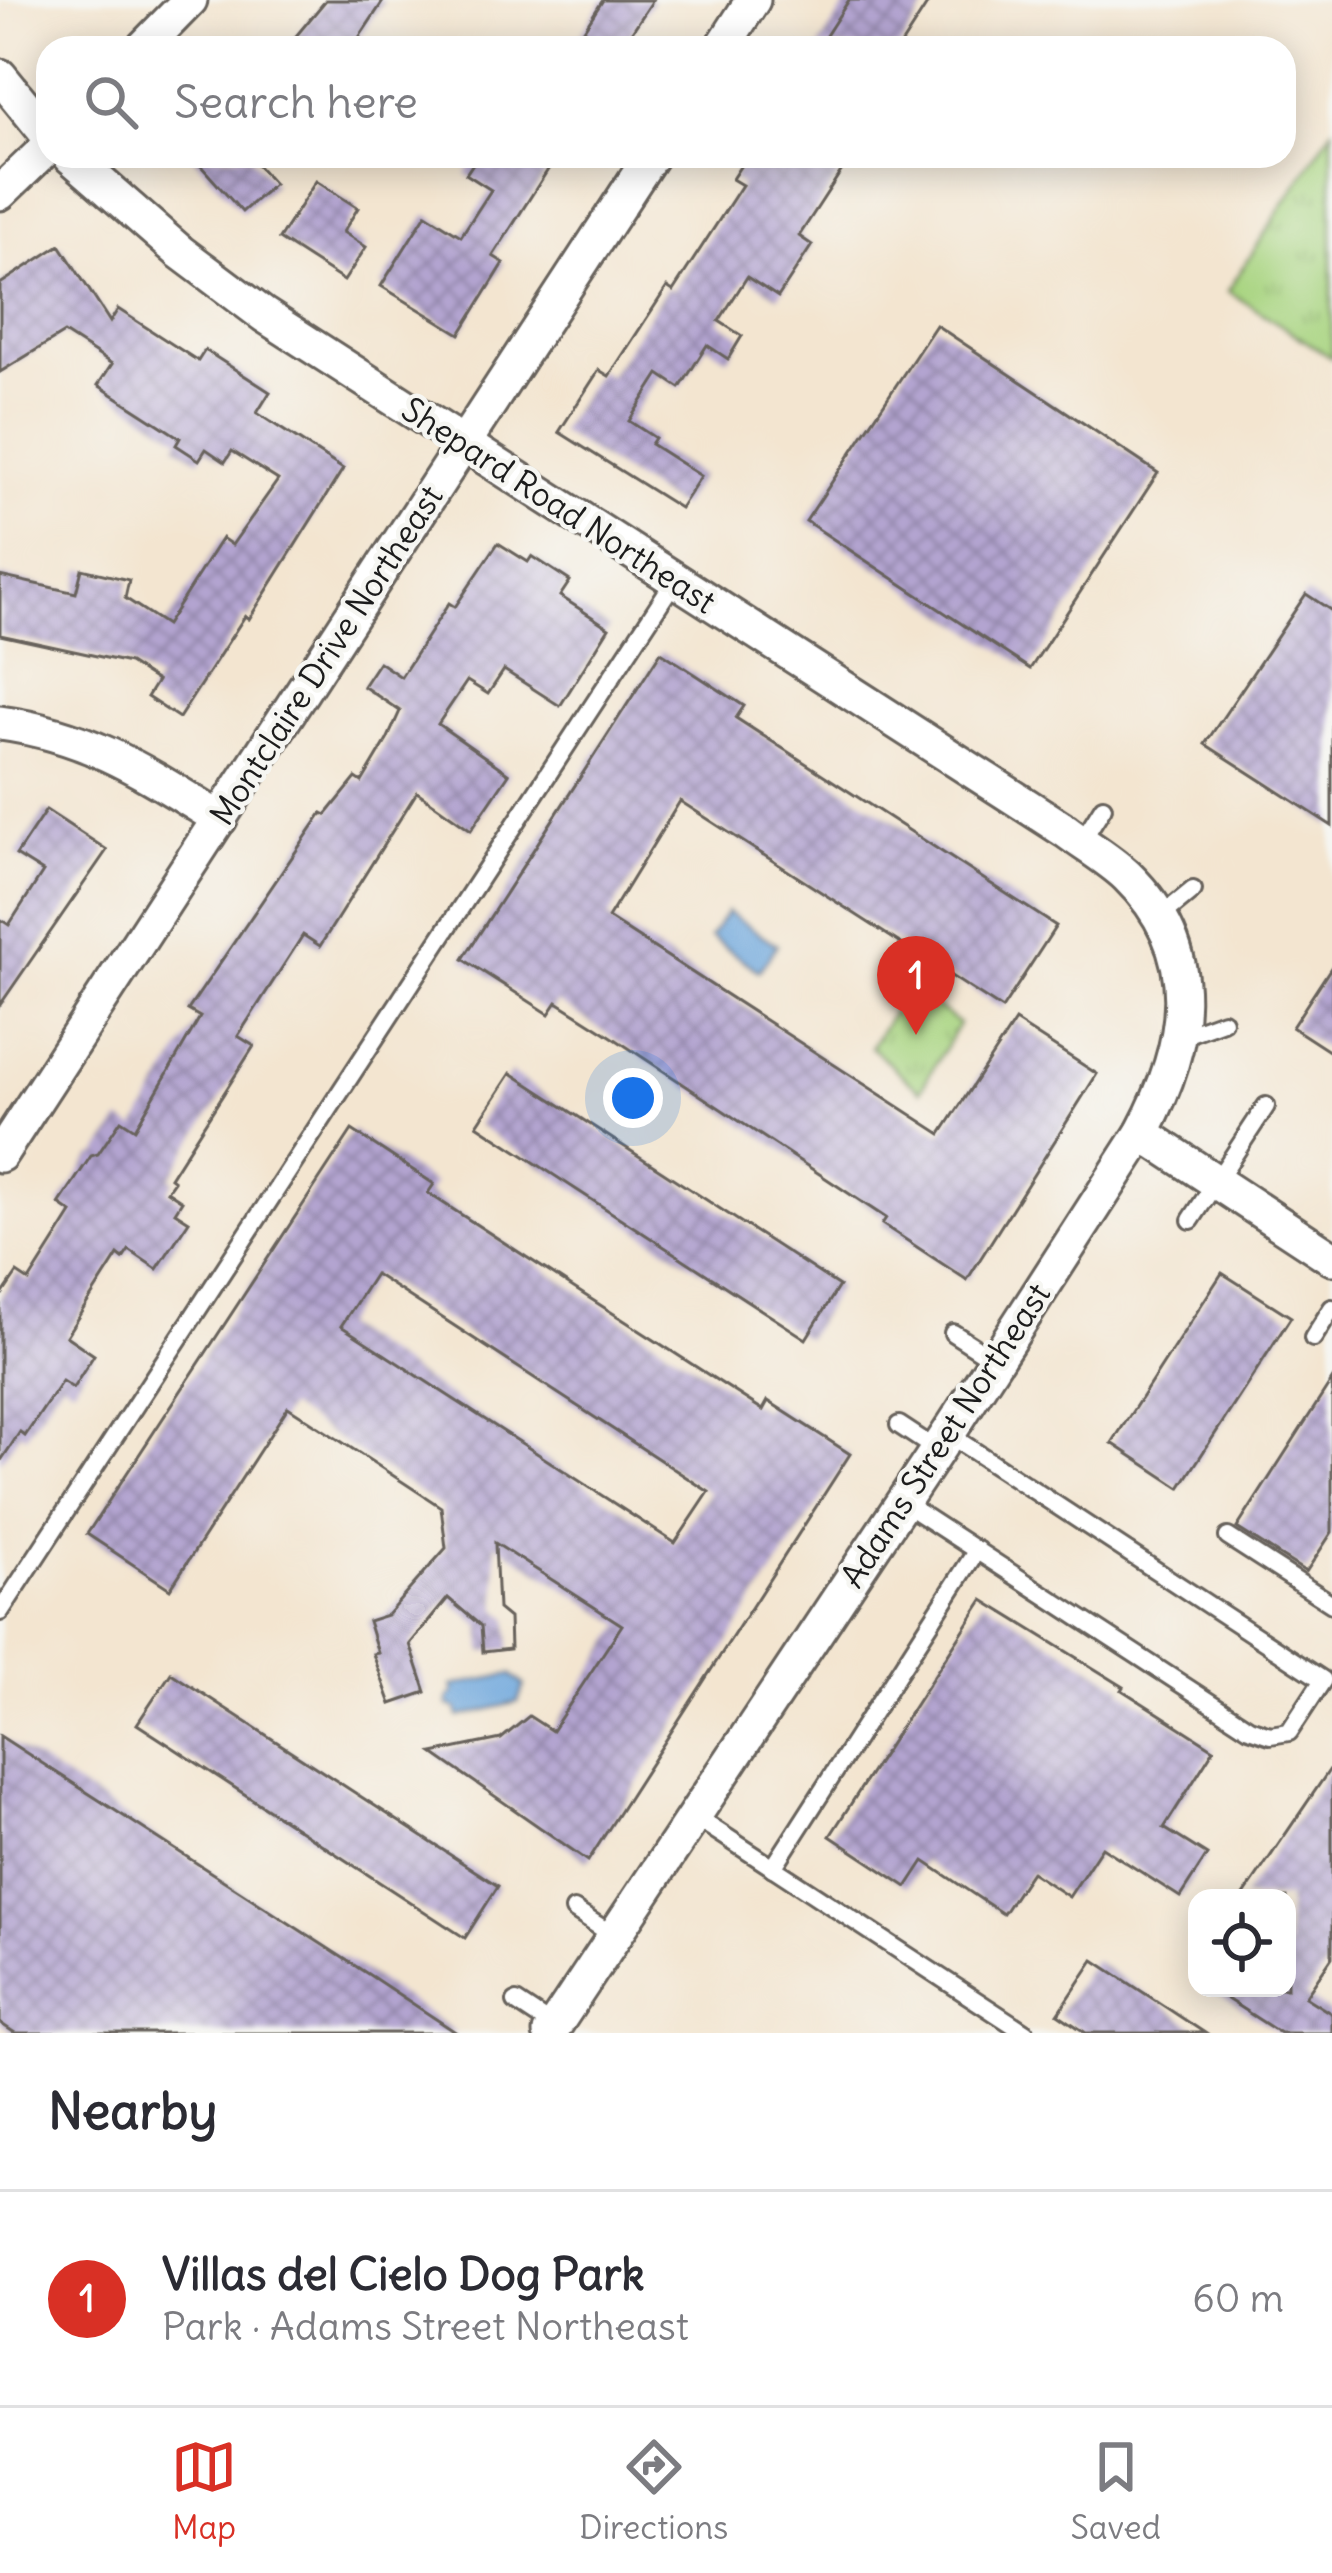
<!DOCTYPE html>
<meta charset="utf-8">
<style>
body{margin:0;font-family:Delius,sans-serif;background:#f7f7f7;color:#2b2b33}
.controls{position:absolute;right:36px;bottom:36px;display:grid;overflow:hidden;border-radius:24px;box-shadow:0 6px 30px #0003}
.controls button{width:108px;height:108px;display:grid;place-items:center;padding:0;border:0;border-bottom:3px solid #e1e1e2;background:#fff;color:#2b2b33;font:60px sans-serif}
.you{position:absolute;left:633px;top:1098px;width:42px;height:42px;margin:-30px;border:9px solid #fff;border-radius:50%;background:#1a73e8;box-shadow:0 0 0 18px #1a73e833}
.badge{display:grid;place-items:center;width:78px;height:78px;border-radius:50%;background:#d93025;color:#fff;font-size:39px;font-weight:700}
.pin{position:absolute;translate:-50% -99px;filter:drop-shadow(0 3px 6px #0008)}
.pin::after{content:'';position:absolute;top:63px;width:42px;height:36px;background:inherit;clip-path:polygon(0 0,100% 0,50% 100%)}
.list{margin:0;padding:0;list-style:none}
h2{display:flex;justify-content:space-between;align-items:center;height:156px;margin:0;padding:0 48px;font-size:51px}
h2 small{font-size:39px;font-weight:400;color:#7c7c81}
.list li{display:grid;grid-template-columns:78px 1fr auto;gap:36px;align-items:center;box-sizing:border-box;height:216px;padding:0 48px;border-top:3px solid #e1e1e2}
.list b{display:block;font-size:45px;white-space:nowrap}
.list p{margin:0;font-size:39px;white-space:nowrap;color:#7c7c81}
.list em{font-size:39px;font-style:normal;color:#7c7c81}
.icon{flex:none;width:66px;height:66px;fill:none;stroke:currentColor;stroke-width:2;stroke-linecap:round;stroke-linejoin:round}
.map{position:relative;flex:none;width:1332px;height:2033px;overflow:hidden}
.search{position:absolute;background:#fff;box-shadow:0 6px 30px #0003;left:36px;right:36px;top:36px;height:132px;display:flex;align-items:center;gap:30px;box-sizing:border-box;padding:0 42px;border-radius:36px;color:#7c7c81;font-size:45px}
.sheet{height:372px;background:#fff}
nav{display:flex;justify-content:space-around;align-items:center;box-sizing:border-box;height:168px;border-top:3px solid #e1e1e2;background:#fff;font-size:33px;color:#7c7c81}
nav a{display:grid;justify-items:center;gap:6px}
nav .on{color:#d93025}
.map>svg:first-child{display:block}
</style>
<div class="map">
<svg width="1332" height="2033" viewBox="0 0 1332 2033">
<defs>
<pattern id="grass-tufts" width="24" height="20" patternUnits="userSpaceOnUse" patternTransform="scale(3)"><rect width="24" height="20" fill="#a8d480"/><path d="M3 7l-1-3M5 7V3M7 7l1-3M15 17l-1-3M17 17v-4M19 17l1-3" fill="none" stroke="#90b56e"/></pattern>
<pattern id="building-cross-hatch" width="8" height="8" patternUnits="userSpaceOnUse" patternTransform="scale(3)"><rect width="8" height="8" fill="#b3a4d0"/><path d="M0 0l8 8M0 8l8-8" fill="none" stroke="#9185a8"/></pattern>
</defs>
<rect width="100%" height="100%" fill="#f6f6f2"/>
<filter id="ink" filterUnits="userSpaceOnUse"><feTurbulence type="fractalNoise" baseFrequency=".00833" numOctaves="2"/><feDisplacementMap in="SourceGraphic" scale="24" xChannelSelector="R" yChannelSelector="G"/><feConvolveMatrix kernelMatrix="1 2 1 2 8 2 1 2 1" color-interpolation-filters="sRGB"/></filter>
<filter id="wash" filterUnits="userSpaceOnUse"><feTurbulence type="fractalNoise" baseFrequency=".004" numOctaves="4" result="noise"/><feDisplacementMap in="SourceGraphic" scale="48" xChannelSelector="R" yChannelSelector="G"/><feGaussianBlur stdDeviation="2.7" result="paint"/><feColorMatrix in="noise" values="0 0 0 0 0 0 0 0 0 0 0 0 0 0 0 0 0 1.4 0 .05"/><feComposite in="paint" operator="in"/></filter>
<g filter="url(#wash)">
<rect width="100%" height="100%" fill="#f3e5d0"/>
<!-- grass -->
<g fill="url(#grass-tufts)" stroke="#62784e" stroke-width="3">
<path d="M 1332,129 L 1332,358 L 1228,291 Z"/>
<path d="M 909,986 L 959,1024 L 920,1091 L 871,1047 Z"/>
</g>
<!-- water -->
<g fill="#6ca5db" stroke="#44607c" stroke-width="3">
<path d="M 727,912 L 777,945 L 759,971 L 710,937 Z"/>
<path d="M 511,1674 L 524,1685 L 518,1702 L 459,1717 L 457,1709 L 448,1705 L 449,1698 L 454,1693 L 452,1686 Z"/>
</g>
<g id="blocks">
<!-- building -->
<g fill="url(#building-cross-hatch)" fill-rule="evenodd">
<path d="M 326,0 L 384,0 L 352,48 L 286,48 Z"/>
<path d="M 603,0 L 653,0 L 621,48 L 572,48 Z"/>
<path d="M 849,0 L 930,0 L 899,48 L 818,48 Z"/>
<path d="M 192,156 L 249,156 L 274,184 L 242,212 Z"/>
<path d="M 478,156 L 530,156 L 549,168 L 493,256 L 504,263 L 460,334 L 381,286 L 426,214 L 461,236 L 491,190 L 466,174 Z"/>
<path d="M 747,156 L 851,156 L 799,236 L 812,245 L 778,297 L 747,277 L 719,321 L 742,336 L 728,359 L 707,345 L 680,388 L 659,374 L 629,421 L 655,438 L 651,444 L 701,476 L 680,508 L 559,432 L 599,370 L 609,376 L 667,287 L 673,291 L 742,185 L 732,179 Z"/>
<path d="M 316,181 L 358,208 L 343,232 L 366,247 L 344,281 L 279,239 Z"/>
<path d="M 60,245 L 110,322 L 118,309 L 198,361 L 205,350 L 270,392 L 257,413 L 343,469 L 249,619 L 245,616 L 179,718 L 147,697 L 157,681 L 129,663 L 0,635 L 0,576 L 76,593 L 82,569 L 129,580 L 125,598 L 166,625 L 222,538 L 232,545 L 278,480 L 232,451 L 225,462 L 206,449 L 199,460 L 176,445 L 180,438 L 98,385 L 112,364 L 64,333 L 0,372 L 0,284 Z"/>
<path d="M 936,325 L 1158,473 L 1030,669 L 806,521 Z"/>
<path d="M 498,543 L 528,562 L 532,556 L 570,581 L 560,596 L 609,628 L 560,706 L 504,670 L 488,694 L 467,681 L 438,724 L 509,774 L 471,830 L 417,792 L 320,946 L 303,935 L 238,1036 L 254,1046 L 170,1178 L 174,1181 L 167,1191 L 182,1201 L 175,1212 L 189,1221 L 157,1269 L 129,1250 L 123,1259 L 118,1255 L 66,1336 L 94,1355 L 73,1388 L 62,1381 L 25,1436 L 20,1432 L 0,1462 L 0,1298 L 17,1273 L 29,1281 L 72,1213 L 59,1204 L 91,1156 L 98,1154 L 121,1120 L 135,1129 L 200,1017 L 188,1010 L 322,813 L 326,815 L 356,778 L 362,782 L 387,740 L 400,711 L 363,686 L 379,662 L 401,677 L 449,603 L 455,607 Z"/>
<path d="M 1306,594 L 1332,611 L 1332,826 L 1205,744 Z"/>
<path d="M 661,652 L 744,706 L 736,718 L 1056,926 L 1002,1009 L 680,801 L 608,918 L 941,1134 L 1015,1021 L 1097,1074 L 967,1280 L 882,1224 L 886,1218 L 606,1033 L 557,1002 L 549,1014 L 463,959 Z"/>
<path d="M 46,810 L 107,850 L 0,1005 L 0,919 L 9,925 L 43,872 L 16,855 Z"/>
<path d="M 1332,966 L 1332,1053 L 1292,1027 Z"/>
<path d="M 511,1073 L 839,1286 L 806,1339 L 477,1125 Z"/>
<path d="M 352,1130 L 434,1184 L 428,1193 L 580,1292 L 763,1410 L 768,1401 L 850,1454 L 588,1861 L 433,1753 L 501,1739 L 529,1716 L 552,1731 L 622,1625 L 495,1543 L 498,1609 L 509,1618 L 510,1649 L 483,1652 L 481,1626 L 448,1598 L 410,1644 L 426,1692 L 391,1704 L 373,1654 L 378,1653 L 368,1621 L 387,1615 L 446,1548 L 441,1507 L 339,1440 L 288,1407 L 170,1589 L 87,1534 ZM 375,1274 L 709,1492 L 675,1543 L 341,1326 Z"/>
<path d="M 1222,1273 L 1291,1317 L 1180,1488 L 1112,1443 Z"/>
<path d="M 1332,1380 L 1332,1532 L 1306,1572 L 1237,1528 Z"/>
<path d="M 983,1600 L 1124,1687 L 1122,1690 L 1214,1749 L 1164,1828 L 1207,1855 L 1180,1897 L 1102,1847 L 1069,1897 L 1031,1872 L 1003,1914 L 924,1861 L 907,1887 L 830,1836 Z"/>
<path d="M 171,1673 L 498,1886 L 465,1938 L 137,1724 Z"/>
<path d="M 0,1736 L 374,1978 L 457,2033 L 15,2033 L 0,2023 Z"/>
<path d="M 1332,1766 L 1332,1957 L 1305,1997 L 1332,2014 L 1332,2033 L 1280,2033 L 1210,1988 L 1287,1988 L 1287,1898 L 1242,1898 Z"/>
<path d="M 1094,1960 L 1205,2033 L 1086,2033 L 1058,2014 Z"/>
</g>
</g>
</g>
<g filter="url(#ink)">
<use href="#blocks" fill-opacity="0" stroke="#67625b" stroke-width="3"/>
<g fill="none" stroke-linecap="round" stroke-linejoin="round">
<defs>
<g id="service">
<path d="M 1081,842 L 1103,807"/>
<path d="M 1160,917 L 1193,890"/>
<path d="M 1179,1037 L 1223,1021"/>
<path d="M 1191,1220 L 1266,1106"/>
<path d="M 953,1333 L 995,1360"/>
<path d="M 1313,1338 L 1332,1308"/>
<path d="M 899,1425 L 937,1450"/>
<path d="M 902,1502 L 1249,1728 L 1270,1735 L 1289,1732 L 1323,1680 L 948,1434"/>
<path d="M 1228,1537 L 1332,1604"/>
<path d="M 0,1612 L 675,580"/>
<path d="M 694,1816 L 1026,2033"/>
<path d="M 773,1868 L 977,1550"/>
<path d="M 574,1910 L 614,1936"/>
<path d="M 516,2002 L 554,2027"/>
</g>
<g id="minor">
<path d="M 143,48 L 190,0"/>
<path d="M 722,48 L 753,0"/>
<path d="M 0,76 L 48,135"/>
<path d="M 70,156 L 180,252 L 264,315 L 1066,831 C 1086,846 1109,859 1127,876 C 1206,953 1189,1045 1142,1133 L 948,1434 L 550,2033"/>
<path d="M 0,193 L 48,147"/>
<path d="M 0,723 C 90,735 144,772 220,819"/>
<path d="M 1142,1133 L 1332,1258"/>
<path d="M 0,1155 L 651,156"/>
</g>
</defs>
<!-- service casing -->
<use href="#service" stroke="#67625b" stroke-width="22"/>
<!-- minor casing -->
<use href="#minor" stroke="#67625b" stroke-width="39"/>
<!-- service -->
<use href="#service" stroke="#fff" stroke-width="16"/>
<!-- minor -->
<use href="#minor" stroke="#fff" stroke-width="33"/>
</g>
</g>
<g text-anchor="middle" dominant-baseline="central" stroke-width="9" stroke-linejoin="round" paint-order="stroke">
<!-- street labels -->
<g font-size="33" fill="#1c1c1c" stroke="#f6f6f2">
<text transform="translate(559 505) rotate(33)">Shepard Road Northeast</text>
<text transform="translate(326 655) rotate(-57)">Montclaire Drive Northeast</text>
<text transform="translate(945 1435) rotate(-57)">Adams Street Northeast</text>
</g>
</g>
</svg>
<div class="controls">
<button><svg class="icon" aria-label="locate" viewBox="0 0 24 24"><circle cx="12" cy="12" r="6"/><path d="M12 2v4M12 18v4M2 12h4M18 12h4"/></svg></button>
</div>
<div class="you"></div>
<div class="pin badge" style="left:916px;top:1035px">1</div>
<div class="search"><svg class="icon" aria-label="search" viewBox="0 0 24 24"><circle cx="10" cy="10" r="6"/><path d="M15 15l6 6"/></svg>Search here</div>
</div>
<section class="sheet">
<h2>Nearby<small></small></h2>
<ul class="list">
<li><span class="badge">1</span><div><b>Villas del Cielo Dog Park</b><p>Park · Adams Street Northeast</p></div><em>60 m</em></li>
</ul>
</section>
<nav>
<a class="on"><svg class="icon" aria-label="map" viewBox="0 0 24 24"><path d="M3 6l6-2 6 2 6-2v14l-6 2-6-2-6 2zM9 4v14M15 6v14"/></svg>Map</a>
<a><svg class="icon" aria-label="directions" viewBox="0 0 24 24"><path d="M12 3l9 9-9 9-9-9zM9 14v-3h6M13 9l2 2-2 2"/></svg>Directions</a>
<a><svg class="icon" aria-label="saved" viewBox="0 0 24 24"><path d="M7 4h10v16l-5-4-5 4z"/></svg>Saved</a>
</nav>
